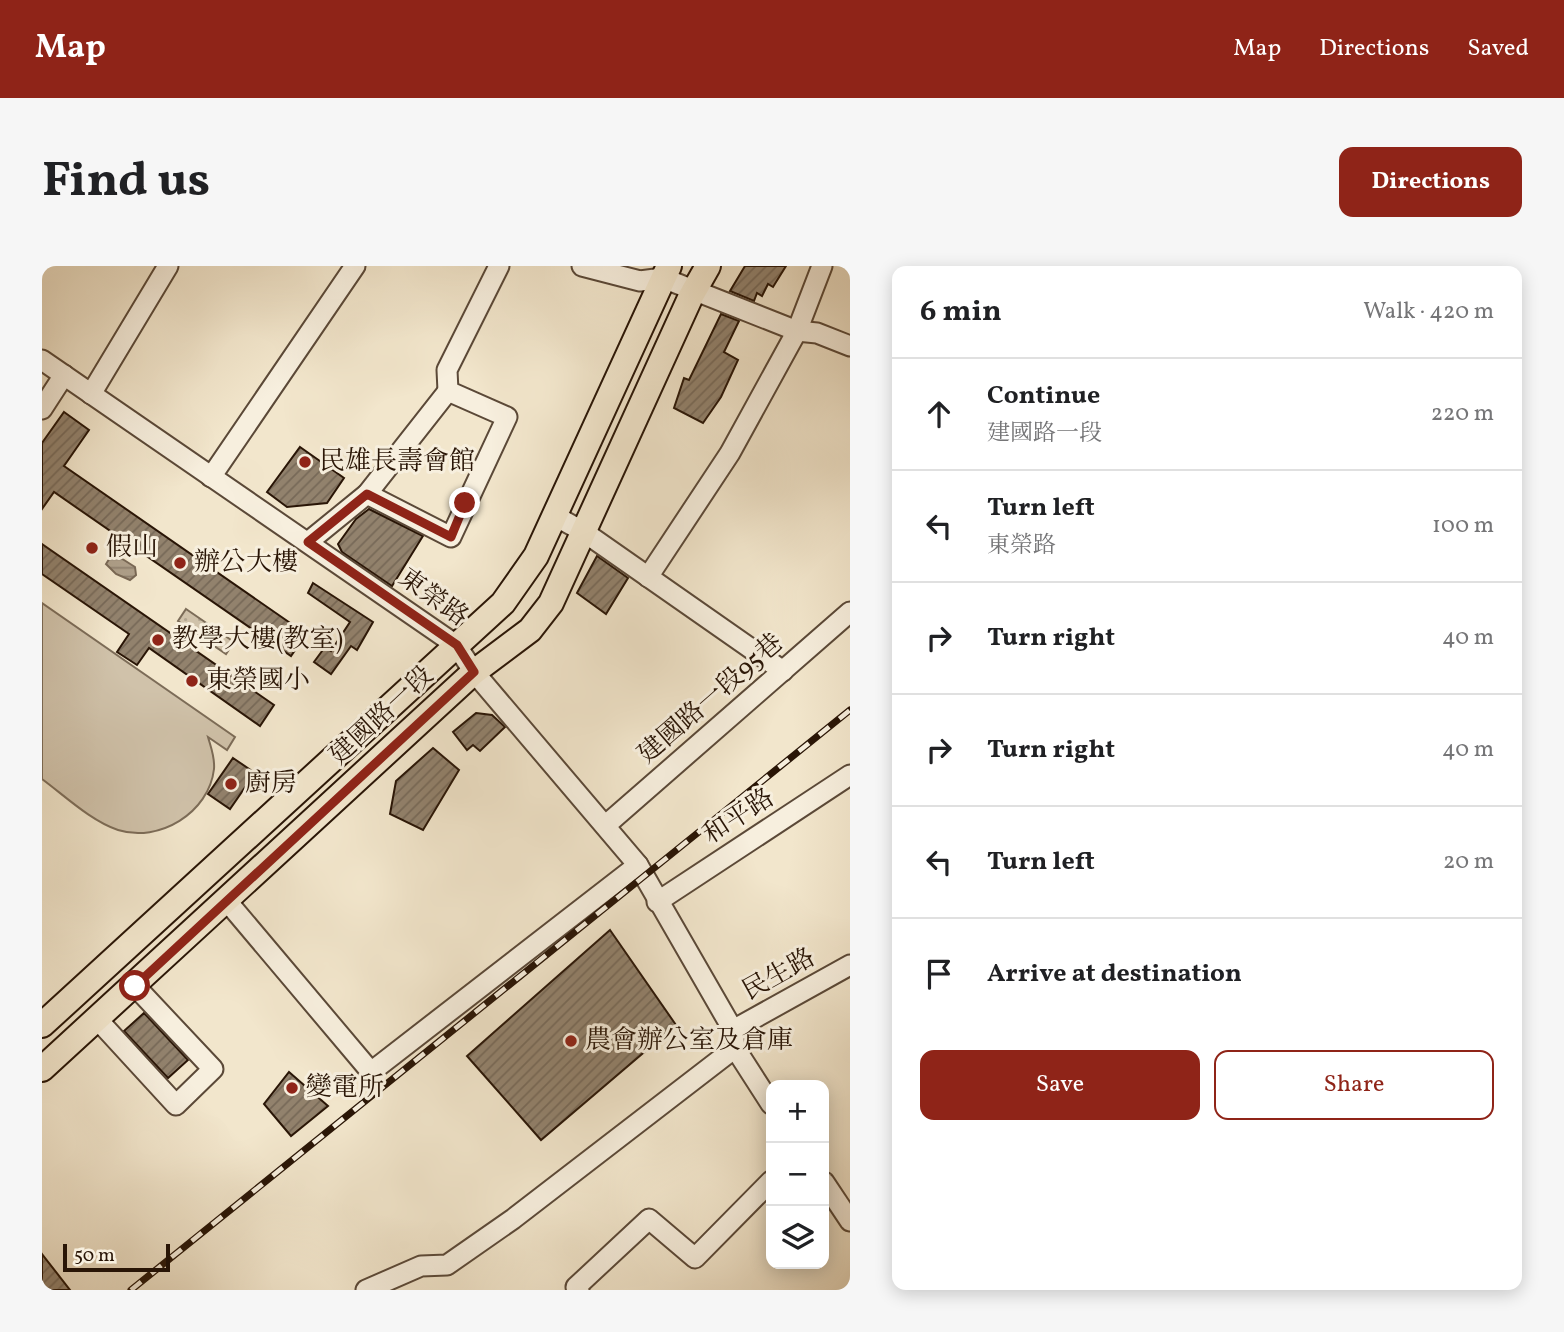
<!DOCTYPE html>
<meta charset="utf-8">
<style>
body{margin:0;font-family:Vollkorn,"Noto Serif TC",serif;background:#f6f6f6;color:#202124}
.controls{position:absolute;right:21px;bottom:21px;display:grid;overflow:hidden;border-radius:14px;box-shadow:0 4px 18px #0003}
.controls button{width:63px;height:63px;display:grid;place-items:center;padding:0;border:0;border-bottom:2px solid #e0e0e0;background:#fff;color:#202124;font:35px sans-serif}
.scale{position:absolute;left:21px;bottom:18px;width:107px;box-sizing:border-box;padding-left:7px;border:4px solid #291506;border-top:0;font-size:19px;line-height:24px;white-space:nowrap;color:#291506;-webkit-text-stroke:5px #f7efde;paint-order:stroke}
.stop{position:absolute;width:21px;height:21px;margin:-16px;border:5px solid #8f2418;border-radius:50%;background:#fff}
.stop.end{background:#8f2418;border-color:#fff;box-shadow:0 2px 7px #0008}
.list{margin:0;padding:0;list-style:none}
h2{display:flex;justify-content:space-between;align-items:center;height:91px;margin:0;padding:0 28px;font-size:30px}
h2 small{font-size:23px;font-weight:400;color:#757577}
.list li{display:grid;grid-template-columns:46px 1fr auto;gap:21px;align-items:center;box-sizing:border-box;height:112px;padding:0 28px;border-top:2px solid #e0e0e0}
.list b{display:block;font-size:26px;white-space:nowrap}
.list p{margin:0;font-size:23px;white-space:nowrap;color:#757577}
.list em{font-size:23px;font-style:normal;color:#757577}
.actions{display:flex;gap:14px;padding:21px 28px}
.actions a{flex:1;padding:16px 0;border:2px solid #8f2418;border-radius:14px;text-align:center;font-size:24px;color:#8f2418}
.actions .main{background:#8f2418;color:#fff}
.icon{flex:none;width:38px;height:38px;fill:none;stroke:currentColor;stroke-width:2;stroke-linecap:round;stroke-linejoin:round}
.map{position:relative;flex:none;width:808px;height:1024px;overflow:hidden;border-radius:14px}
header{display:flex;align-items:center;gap:42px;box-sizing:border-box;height:98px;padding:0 35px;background:#8f2418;color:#fff}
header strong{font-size:33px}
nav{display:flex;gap:38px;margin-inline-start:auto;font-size:24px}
.intro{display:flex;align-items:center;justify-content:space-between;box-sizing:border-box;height:168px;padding:0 42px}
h1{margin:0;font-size:49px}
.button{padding:18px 32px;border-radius:14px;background:#8f2418;color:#fff;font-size:24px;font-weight:700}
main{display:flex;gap:42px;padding:0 42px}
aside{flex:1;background:#fff;border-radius:14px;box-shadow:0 4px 18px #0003}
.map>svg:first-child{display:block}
</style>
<header>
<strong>Map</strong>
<nav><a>Map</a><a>Directions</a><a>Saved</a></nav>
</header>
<div class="intro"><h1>Find us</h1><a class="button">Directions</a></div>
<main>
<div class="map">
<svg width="808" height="1024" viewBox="0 0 808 1024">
<defs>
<pattern id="park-dots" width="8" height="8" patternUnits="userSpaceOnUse" patternTransform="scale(1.75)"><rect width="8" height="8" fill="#d0c2aa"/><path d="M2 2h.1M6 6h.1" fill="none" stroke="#b3a691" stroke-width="1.8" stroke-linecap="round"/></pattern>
<pattern id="water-rules" width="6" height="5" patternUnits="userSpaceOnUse" patternTransform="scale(1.75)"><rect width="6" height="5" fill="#ae9f89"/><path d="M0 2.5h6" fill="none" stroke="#8e806e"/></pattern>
<pattern id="building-hatch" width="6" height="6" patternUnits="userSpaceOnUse" patternTransform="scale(1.75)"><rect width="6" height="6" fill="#92826d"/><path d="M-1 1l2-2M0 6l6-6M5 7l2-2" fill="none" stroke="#776958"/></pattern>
</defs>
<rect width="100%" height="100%" fill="#f2e6cc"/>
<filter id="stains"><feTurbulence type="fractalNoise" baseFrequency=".00286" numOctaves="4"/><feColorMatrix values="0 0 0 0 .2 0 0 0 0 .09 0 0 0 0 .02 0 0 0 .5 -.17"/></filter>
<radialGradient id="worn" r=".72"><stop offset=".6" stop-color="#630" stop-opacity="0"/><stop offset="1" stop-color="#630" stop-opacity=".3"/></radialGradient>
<!-- green -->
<path fill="#d0c2aa" stroke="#7c6c58" stroke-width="2" d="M 0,337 L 193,471 L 185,484 L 166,471 C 169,482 173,491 172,503 C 167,547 117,577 76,564 C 49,555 23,530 0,513 Z"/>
<!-- park -->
<path fill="url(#park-dots)" stroke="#7c6c58" stroke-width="2" d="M 144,343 L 192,376 L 184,388 L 136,355 Z"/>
<!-- water -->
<path fill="url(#water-rules)" stroke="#796855" stroke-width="2" d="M 71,287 L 93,301 L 94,309 L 88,314 L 74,308 L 64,298 Z"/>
<!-- building -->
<g fill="url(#building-hatch)" stroke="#291506" stroke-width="2">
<path d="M 703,0 L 744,0 L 731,21 L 726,18 L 720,30 L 715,27 L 712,35 L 688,25 Z"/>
<path d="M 679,48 L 697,55 L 682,86 L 696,94 L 679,131 L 661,157 L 632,142 L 642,112 L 647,114 Z"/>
<path d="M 22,146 L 47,164 L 22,200 L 264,368 L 249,390 L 12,226 L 0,243 L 0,177 Z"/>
<path d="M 258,181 L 302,212 L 285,237 L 245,241 L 225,226 Z"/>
<path d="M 327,243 L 381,270 L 350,320 L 300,286 L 296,278 L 314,253 Z"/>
<path d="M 0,278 L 232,439 L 218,460 L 107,382 L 95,399 L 75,386 L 87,368 L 0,308 Z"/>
<path d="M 555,290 L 586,312 L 564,348 L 535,327 Z"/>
<path d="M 271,317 L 331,356 L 315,384 L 309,380 L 289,408 L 272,396 L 283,381 L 289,385 L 308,356 L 266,327 Z"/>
<path d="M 434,447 L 450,449 L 463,461 L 438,485 L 431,479 L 425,484 L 411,466 Z"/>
<path d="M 391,482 L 417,504 L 381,564 L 348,548 L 354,515 Z"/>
<path d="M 191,492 L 213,507 L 188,543 L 166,528 Z"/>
<path d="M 568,664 L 634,759 L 499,874 L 425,790 Z"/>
<path d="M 102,747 L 146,794 L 126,812 L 82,765 Z"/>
<path d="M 247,806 L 286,840 L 249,870 L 222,838 Z"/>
<path d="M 0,988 L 28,1024 L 0,1024 Z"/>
</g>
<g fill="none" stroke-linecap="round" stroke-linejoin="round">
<defs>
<g id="minor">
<path d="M 540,0 L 598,15 L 621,12 L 755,65 L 775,67 L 808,80"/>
<path d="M 0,94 L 414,379 L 432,406 L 596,599 L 691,764 L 693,782 L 729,838"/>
<path d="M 49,128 L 126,0"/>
<path d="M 0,143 L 22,109"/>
<path d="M 169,211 L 313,0"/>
<path d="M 325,228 L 406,125"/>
<path d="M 513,250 L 542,266 L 741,405"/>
<path d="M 266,276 L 325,228 L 409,271 L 465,151 L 406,125 L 405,104 L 457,0"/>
<path d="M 606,311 L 688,187 L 755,65 L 780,0"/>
<path d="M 564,559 L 808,346"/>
<path d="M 184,634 L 329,806 L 596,599"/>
<path d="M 615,636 L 808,509"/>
<path d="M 56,754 L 134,839 L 171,803 L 93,720"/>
<path d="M 691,764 L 808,699"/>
<path d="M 782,916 L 808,955"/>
<path d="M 324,1024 L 379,1000 L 405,999 L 471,953 L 693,782"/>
<path d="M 537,1024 L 534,1021 L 607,953 L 653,992 L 729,915"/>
</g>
<g id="major">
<path d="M 0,759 L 461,337 L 494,290 L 627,0"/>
<path d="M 0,803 L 432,406 L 488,364 L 509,337 L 649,30 L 666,0"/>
</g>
</defs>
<!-- minor casing -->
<use href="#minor" stroke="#5b4938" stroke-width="23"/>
<!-- major casing -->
<use href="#major" stroke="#291506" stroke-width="28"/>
<!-- minor -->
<use href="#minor" stroke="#f7efde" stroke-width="19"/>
<!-- major -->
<use href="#major" stroke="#f2e6cc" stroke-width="24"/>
<defs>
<path id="rail" d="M 89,1024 L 808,444"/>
</defs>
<!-- rail casing -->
<use href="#rail" stroke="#291506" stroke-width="7"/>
<!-- rail -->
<use href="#rail" stroke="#f7efde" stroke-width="4.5" stroke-dasharray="13" stroke-linecap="butt"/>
</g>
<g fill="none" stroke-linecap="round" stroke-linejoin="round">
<!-- route -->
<path stroke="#8f2418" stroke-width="9" d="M 93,720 L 432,406 L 415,379 L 266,276 L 325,228 L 409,271 L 423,237"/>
</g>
<!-- markers -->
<g fill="#8f2418" stroke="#f7efde" stroke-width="2.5">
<circle cx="263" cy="196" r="7"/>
<circle cx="50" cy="282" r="7"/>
<circle cx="138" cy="297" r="7"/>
<circle cx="116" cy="374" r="7"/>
<circle cx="150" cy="415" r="7"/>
<circle cx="189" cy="518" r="7"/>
<circle cx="529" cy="775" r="7"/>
<circle cx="250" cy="822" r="7"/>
</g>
<g text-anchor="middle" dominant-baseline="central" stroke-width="6" stroke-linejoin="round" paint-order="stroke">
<!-- poi labels -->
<g font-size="26" fill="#291506" stroke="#f7efde" text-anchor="start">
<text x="277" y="196">民雄長壽會館</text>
<text x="64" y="282">假山</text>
<text x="152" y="297">辦公大樓</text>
<text x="130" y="374">教學大樓(教室)</text>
<text x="164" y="415">東榮國小</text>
<text x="203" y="518">廚房</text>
<text x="543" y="775">農會辦公室及倉庫</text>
<text x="264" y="822">變電所</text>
</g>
<!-- street labels -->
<g font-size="26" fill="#291506" stroke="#f7efde">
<text transform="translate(391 332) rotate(36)">東榮路</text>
<text transform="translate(669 433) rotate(-41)">建國路一段95巷</text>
<text transform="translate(340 450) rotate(-43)">建國路一段</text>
<text transform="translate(697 551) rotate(-33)">和平路</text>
<text transform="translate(737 709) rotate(-29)">民生路</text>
</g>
</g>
<rect width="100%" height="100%" filter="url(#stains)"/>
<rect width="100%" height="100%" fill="url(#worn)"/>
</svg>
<div class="controls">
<button>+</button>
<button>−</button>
<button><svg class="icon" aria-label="layers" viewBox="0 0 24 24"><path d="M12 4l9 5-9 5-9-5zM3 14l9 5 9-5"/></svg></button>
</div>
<div class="scale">50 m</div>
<div class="stop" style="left:93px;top:720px"></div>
<div class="stop end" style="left:423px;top:237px"></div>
</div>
<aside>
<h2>6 min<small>Walk · 420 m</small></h2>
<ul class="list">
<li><svg class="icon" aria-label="ahead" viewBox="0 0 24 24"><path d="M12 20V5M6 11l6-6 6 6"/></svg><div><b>Continue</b><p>建國路一段</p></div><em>220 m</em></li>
<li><svg class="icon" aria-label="left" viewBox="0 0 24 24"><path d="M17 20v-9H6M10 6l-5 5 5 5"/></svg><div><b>Turn left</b><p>東榮路</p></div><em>100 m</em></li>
<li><svg class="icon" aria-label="right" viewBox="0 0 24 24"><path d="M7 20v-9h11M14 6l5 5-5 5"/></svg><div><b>Turn right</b></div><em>40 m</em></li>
<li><svg class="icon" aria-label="right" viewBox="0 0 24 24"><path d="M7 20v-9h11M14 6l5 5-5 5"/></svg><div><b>Turn right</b></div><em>40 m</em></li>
<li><svg class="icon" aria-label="left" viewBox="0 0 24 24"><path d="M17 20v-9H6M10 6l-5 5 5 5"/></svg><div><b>Turn left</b></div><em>20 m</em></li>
<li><svg class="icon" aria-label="arrive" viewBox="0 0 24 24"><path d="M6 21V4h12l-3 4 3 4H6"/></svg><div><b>Arrive at destination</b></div></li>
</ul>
<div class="actions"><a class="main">Save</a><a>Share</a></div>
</aside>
</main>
